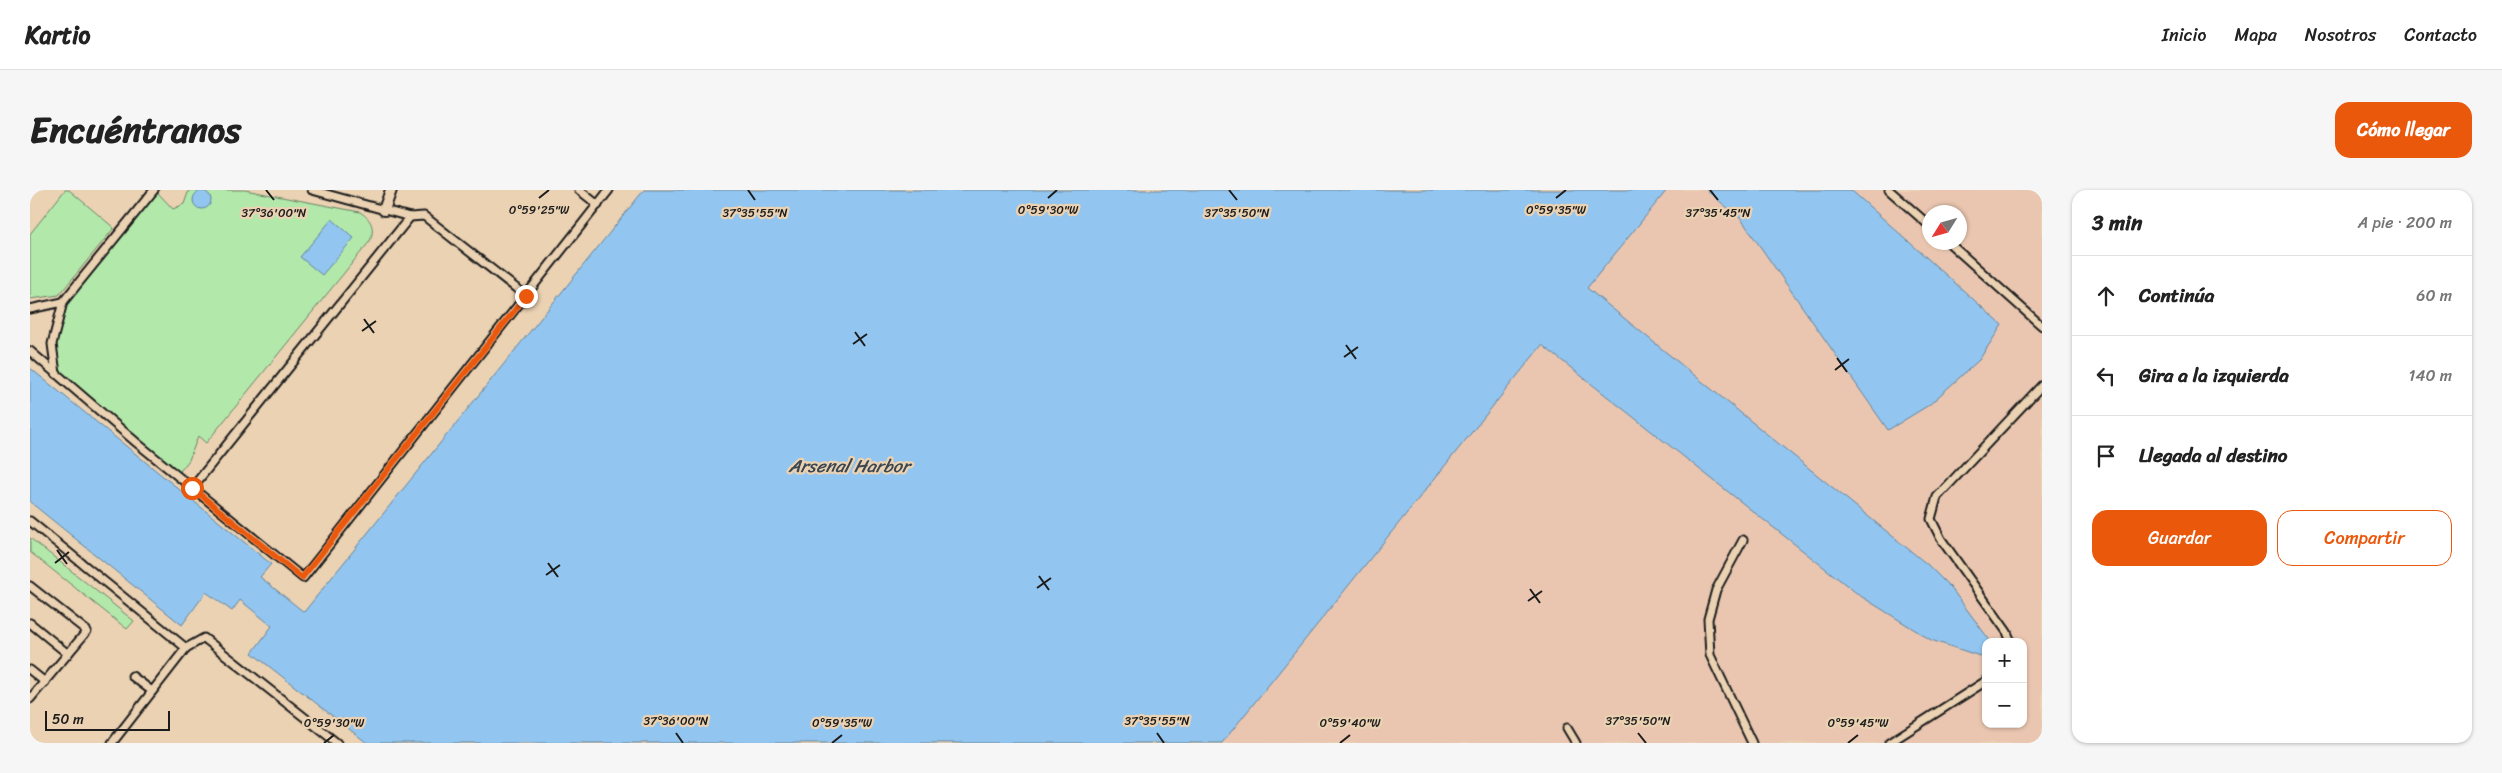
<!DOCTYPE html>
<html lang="es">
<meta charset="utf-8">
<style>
body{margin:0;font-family:Sriracha,sans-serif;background:#f6f6f6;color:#222}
.controls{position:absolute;right:15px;bottom:15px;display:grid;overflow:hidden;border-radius:10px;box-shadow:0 1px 4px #0004}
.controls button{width:45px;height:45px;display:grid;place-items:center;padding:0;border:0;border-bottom:1px solid #e0e0e0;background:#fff;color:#222;font:25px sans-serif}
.compass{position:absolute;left:1892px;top:15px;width:45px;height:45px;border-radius:50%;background:#fff;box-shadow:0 1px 4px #0004;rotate:233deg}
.scale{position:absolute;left:15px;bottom:12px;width:125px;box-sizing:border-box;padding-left:5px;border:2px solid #1c1c1c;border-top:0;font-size:14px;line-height:18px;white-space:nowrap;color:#1c1c1c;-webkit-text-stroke:4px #ebd2b3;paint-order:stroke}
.stop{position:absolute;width:15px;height:15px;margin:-11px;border:4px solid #ea580c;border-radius:50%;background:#fff}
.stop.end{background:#ea580c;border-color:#fff;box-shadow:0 1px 5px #0008}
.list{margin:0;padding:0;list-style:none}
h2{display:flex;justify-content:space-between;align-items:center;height:65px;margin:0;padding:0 20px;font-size:21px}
h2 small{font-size:16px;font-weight:400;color:#767676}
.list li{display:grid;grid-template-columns:32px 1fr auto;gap:15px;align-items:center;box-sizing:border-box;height:80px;padding:0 20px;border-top:1px solid #e0e0e0}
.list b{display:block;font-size:19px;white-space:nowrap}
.list em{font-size:16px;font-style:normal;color:#767676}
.actions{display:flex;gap:10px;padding:15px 20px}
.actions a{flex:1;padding:11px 0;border:1px solid #ea580c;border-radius:15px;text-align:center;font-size:18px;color:#ea580c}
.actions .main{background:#ea580c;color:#fff}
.icon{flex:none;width:28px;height:28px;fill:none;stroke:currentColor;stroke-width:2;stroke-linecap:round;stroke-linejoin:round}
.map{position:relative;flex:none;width:2012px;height:553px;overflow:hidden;border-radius:15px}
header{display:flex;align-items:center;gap:30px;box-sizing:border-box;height:70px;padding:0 25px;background:#fff;border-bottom:1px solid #e0e0e0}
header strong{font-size:24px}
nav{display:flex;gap:28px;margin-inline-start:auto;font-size:18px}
.intro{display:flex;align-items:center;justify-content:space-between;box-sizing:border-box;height:120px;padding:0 30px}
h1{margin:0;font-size:35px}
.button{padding:12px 22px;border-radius:15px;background:#ea580c;color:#fff;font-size:18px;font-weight:700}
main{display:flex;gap:30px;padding:0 30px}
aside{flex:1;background:#fff;border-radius:15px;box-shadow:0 1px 4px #0004}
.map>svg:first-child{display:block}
</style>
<header>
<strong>Kartio</strong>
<nav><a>Inicio</a><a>Mapa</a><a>Nosotros</a><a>Contacto</a></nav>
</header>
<div class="intro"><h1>Encuéntranos</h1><a class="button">Cómo llegar</a></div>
<main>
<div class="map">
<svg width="2012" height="553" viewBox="0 0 2012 553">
<rect width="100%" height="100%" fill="#ebd2b3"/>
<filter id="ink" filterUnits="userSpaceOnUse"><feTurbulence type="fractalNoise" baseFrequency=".02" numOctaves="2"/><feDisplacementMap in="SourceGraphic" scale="10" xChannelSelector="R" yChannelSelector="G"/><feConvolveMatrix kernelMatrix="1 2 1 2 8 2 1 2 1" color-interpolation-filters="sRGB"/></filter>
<g filter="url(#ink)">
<!-- built -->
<path fill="#eac6b0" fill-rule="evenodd" d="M 1637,0 L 1676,0 L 1711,29 L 1735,0 L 2012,0 L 2012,553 L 1192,553 L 1512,155 L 1540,177 L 1557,98 ZM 1900,22 L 1930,22 L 1930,52 L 1900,52 ZM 1956,452 L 1993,452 L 1993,534 L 1956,534 Z"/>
<!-- green -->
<g fill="#b2e9ab" stroke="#678264">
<path d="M 35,0 L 39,0 L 84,38 L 29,105 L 0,109 L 0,44 Z"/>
<path d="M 125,0 L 143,19 L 154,14 L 159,0 L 215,0 L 330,22 C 342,30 345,38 340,51 L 176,253 L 168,246 L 159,270 L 147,285 L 26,184 L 22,154 L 33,112 Z"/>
<path d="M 0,348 L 104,431 L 97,439 L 0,362 Z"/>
</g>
<!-- water -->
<g fill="#92c6f0" stroke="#63829b">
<path d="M 614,0 L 1637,0 L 1557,98 L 1898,375 L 1921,398 L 1961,452 L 1956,452 L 1956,468 L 1901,450 L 1829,405 L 1512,155 L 1192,553 L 337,553 L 222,463 L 242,436 L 210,410 L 202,421 L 176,402 L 152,435 L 0,312 L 0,178 L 241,374 L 230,387 L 274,422 Z"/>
<path d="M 1676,0 L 1821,0 L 1972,135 L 1949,170 L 1899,215 L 1858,240 L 1711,29 Z"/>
<circle cx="172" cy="10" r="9"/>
<path d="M 302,29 L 324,48 L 292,85 L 270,67 Z"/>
</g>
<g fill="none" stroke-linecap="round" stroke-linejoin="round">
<defs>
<g id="service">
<path d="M 282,0 L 380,27 L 394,26 L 496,106"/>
<path d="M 549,0 L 568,15"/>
<path d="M 1859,0 L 1900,36"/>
<path d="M 1918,52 L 2012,136"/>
<path d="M 0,119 L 33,112"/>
<path d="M 0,161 L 107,253 L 273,388 L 579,0"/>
<path d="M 26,184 L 22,154 L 33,112 L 124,0"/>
<path d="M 162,298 L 380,27"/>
<path d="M 0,331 L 156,458"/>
<path d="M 1713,350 L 1686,400 L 1678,429 L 1680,465 L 1722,553"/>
<path d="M 0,396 L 57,441 L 0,509"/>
<path d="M 0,433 L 38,464"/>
<path d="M 1981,452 L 1977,442 L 1911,349 L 1901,329 L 1907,307 L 2012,195"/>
<path d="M 0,480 L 15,492"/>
<path d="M 102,486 L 122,501"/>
<path d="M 1537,538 L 1546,553"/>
<path d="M 82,553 L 156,458 L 174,448 L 307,553"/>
<path d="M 1859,553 L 1956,491"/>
</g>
<path id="pedestrian" d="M 354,20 L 361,0"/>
</defs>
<!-- service casing -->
<use href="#service" stroke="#1c1c1c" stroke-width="11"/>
<!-- pedestrian casing -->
<use href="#pedestrian" stroke="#1c1c1c" stroke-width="14"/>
<!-- service -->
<use href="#service" stroke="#ebd2b3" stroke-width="7"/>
<!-- pedestrian -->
<use href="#pedestrian" stroke="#ebd2b3" stroke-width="10"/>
</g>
</g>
<g fill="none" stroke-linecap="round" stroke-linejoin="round" filter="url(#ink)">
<!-- route -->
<path stroke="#ea580c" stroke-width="6" d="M 162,298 L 272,388 L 496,106"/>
</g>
<!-- ticks -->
<path fill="none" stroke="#1c1c1c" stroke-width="2" d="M 236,0 L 244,10M 718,0 L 725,10M 1199,0 L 1207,10M 1680,0 L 1688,10M 509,8 L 519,0M 1018,8 L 1027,0M 1526,8 L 1536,0M 334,129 L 344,143M 332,141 L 346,131M 825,142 L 835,156M 823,154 L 837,144M 1316,155 L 1326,169M 1314,167 L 1328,157M 1807,168 L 1817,182M 1805,180 L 1819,169M 27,360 L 37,374M 25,373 L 39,362M 518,373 L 528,387M 516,385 L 530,375M 1009,386 L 1019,400M 1007,398 L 1021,388M 1500,399 L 1510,413M 1498,411 L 1512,401M 646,543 L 653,553M 1127,543 L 1134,553M 1608,543 L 1616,553M 294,553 L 304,545M 802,553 L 812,545M 1310,553 L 1320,545M 1818,553 L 1828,545"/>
<g text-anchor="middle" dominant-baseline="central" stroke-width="4.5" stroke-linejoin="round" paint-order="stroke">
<!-- water labels -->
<g font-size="18" font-style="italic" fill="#3a4651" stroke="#ebd2b3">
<text x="819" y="276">Arsenal Harbor</text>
</g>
</g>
<g font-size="12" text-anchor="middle" fill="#1c1c1c" stroke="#ebd2b3" stroke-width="4.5" stroke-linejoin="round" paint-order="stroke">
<text x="509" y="24">0°59'25"W</text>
<text x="1018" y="24">0°59'30"W</text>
<text x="1526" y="24">0°59'35"W</text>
<text x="244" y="27">37°36'00"N</text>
<text x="725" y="27">37°35'55"N</text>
<text x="1207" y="27">37°35'50"N</text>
<text x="1688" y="27">37°35'45"N</text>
<text x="646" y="535">37°36'00"N</text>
<text x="1127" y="535">37°35'55"N</text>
<text x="1608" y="535">37°35'50"N</text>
<text x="304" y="537">0°59'30"W</text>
<text x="812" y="537">0°59'35"W</text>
<text x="1320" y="537">0°59'40"W</text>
<text x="1828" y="537">0°59'45"W</text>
</g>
</svg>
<div class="controls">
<button>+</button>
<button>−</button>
</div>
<svg class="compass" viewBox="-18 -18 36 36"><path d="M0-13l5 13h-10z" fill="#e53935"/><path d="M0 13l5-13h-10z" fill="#767676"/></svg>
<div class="scale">50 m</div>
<div class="stop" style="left:162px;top:298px"></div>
<div class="stop end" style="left:496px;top:106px"></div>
</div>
<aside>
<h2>3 min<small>A pie · 200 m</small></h2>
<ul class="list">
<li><svg class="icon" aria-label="ahead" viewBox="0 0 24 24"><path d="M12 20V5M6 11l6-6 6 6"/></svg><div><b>Continúa</b></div><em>60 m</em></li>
<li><svg class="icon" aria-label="left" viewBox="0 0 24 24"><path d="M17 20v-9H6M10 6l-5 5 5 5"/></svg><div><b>Gira a la izquierda</b></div><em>140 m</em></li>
<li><svg class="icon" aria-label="arrive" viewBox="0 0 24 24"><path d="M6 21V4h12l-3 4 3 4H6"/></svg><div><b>Llegada al destino</b></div></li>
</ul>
<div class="actions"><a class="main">Guardar</a><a>Compartir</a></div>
</aside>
</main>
